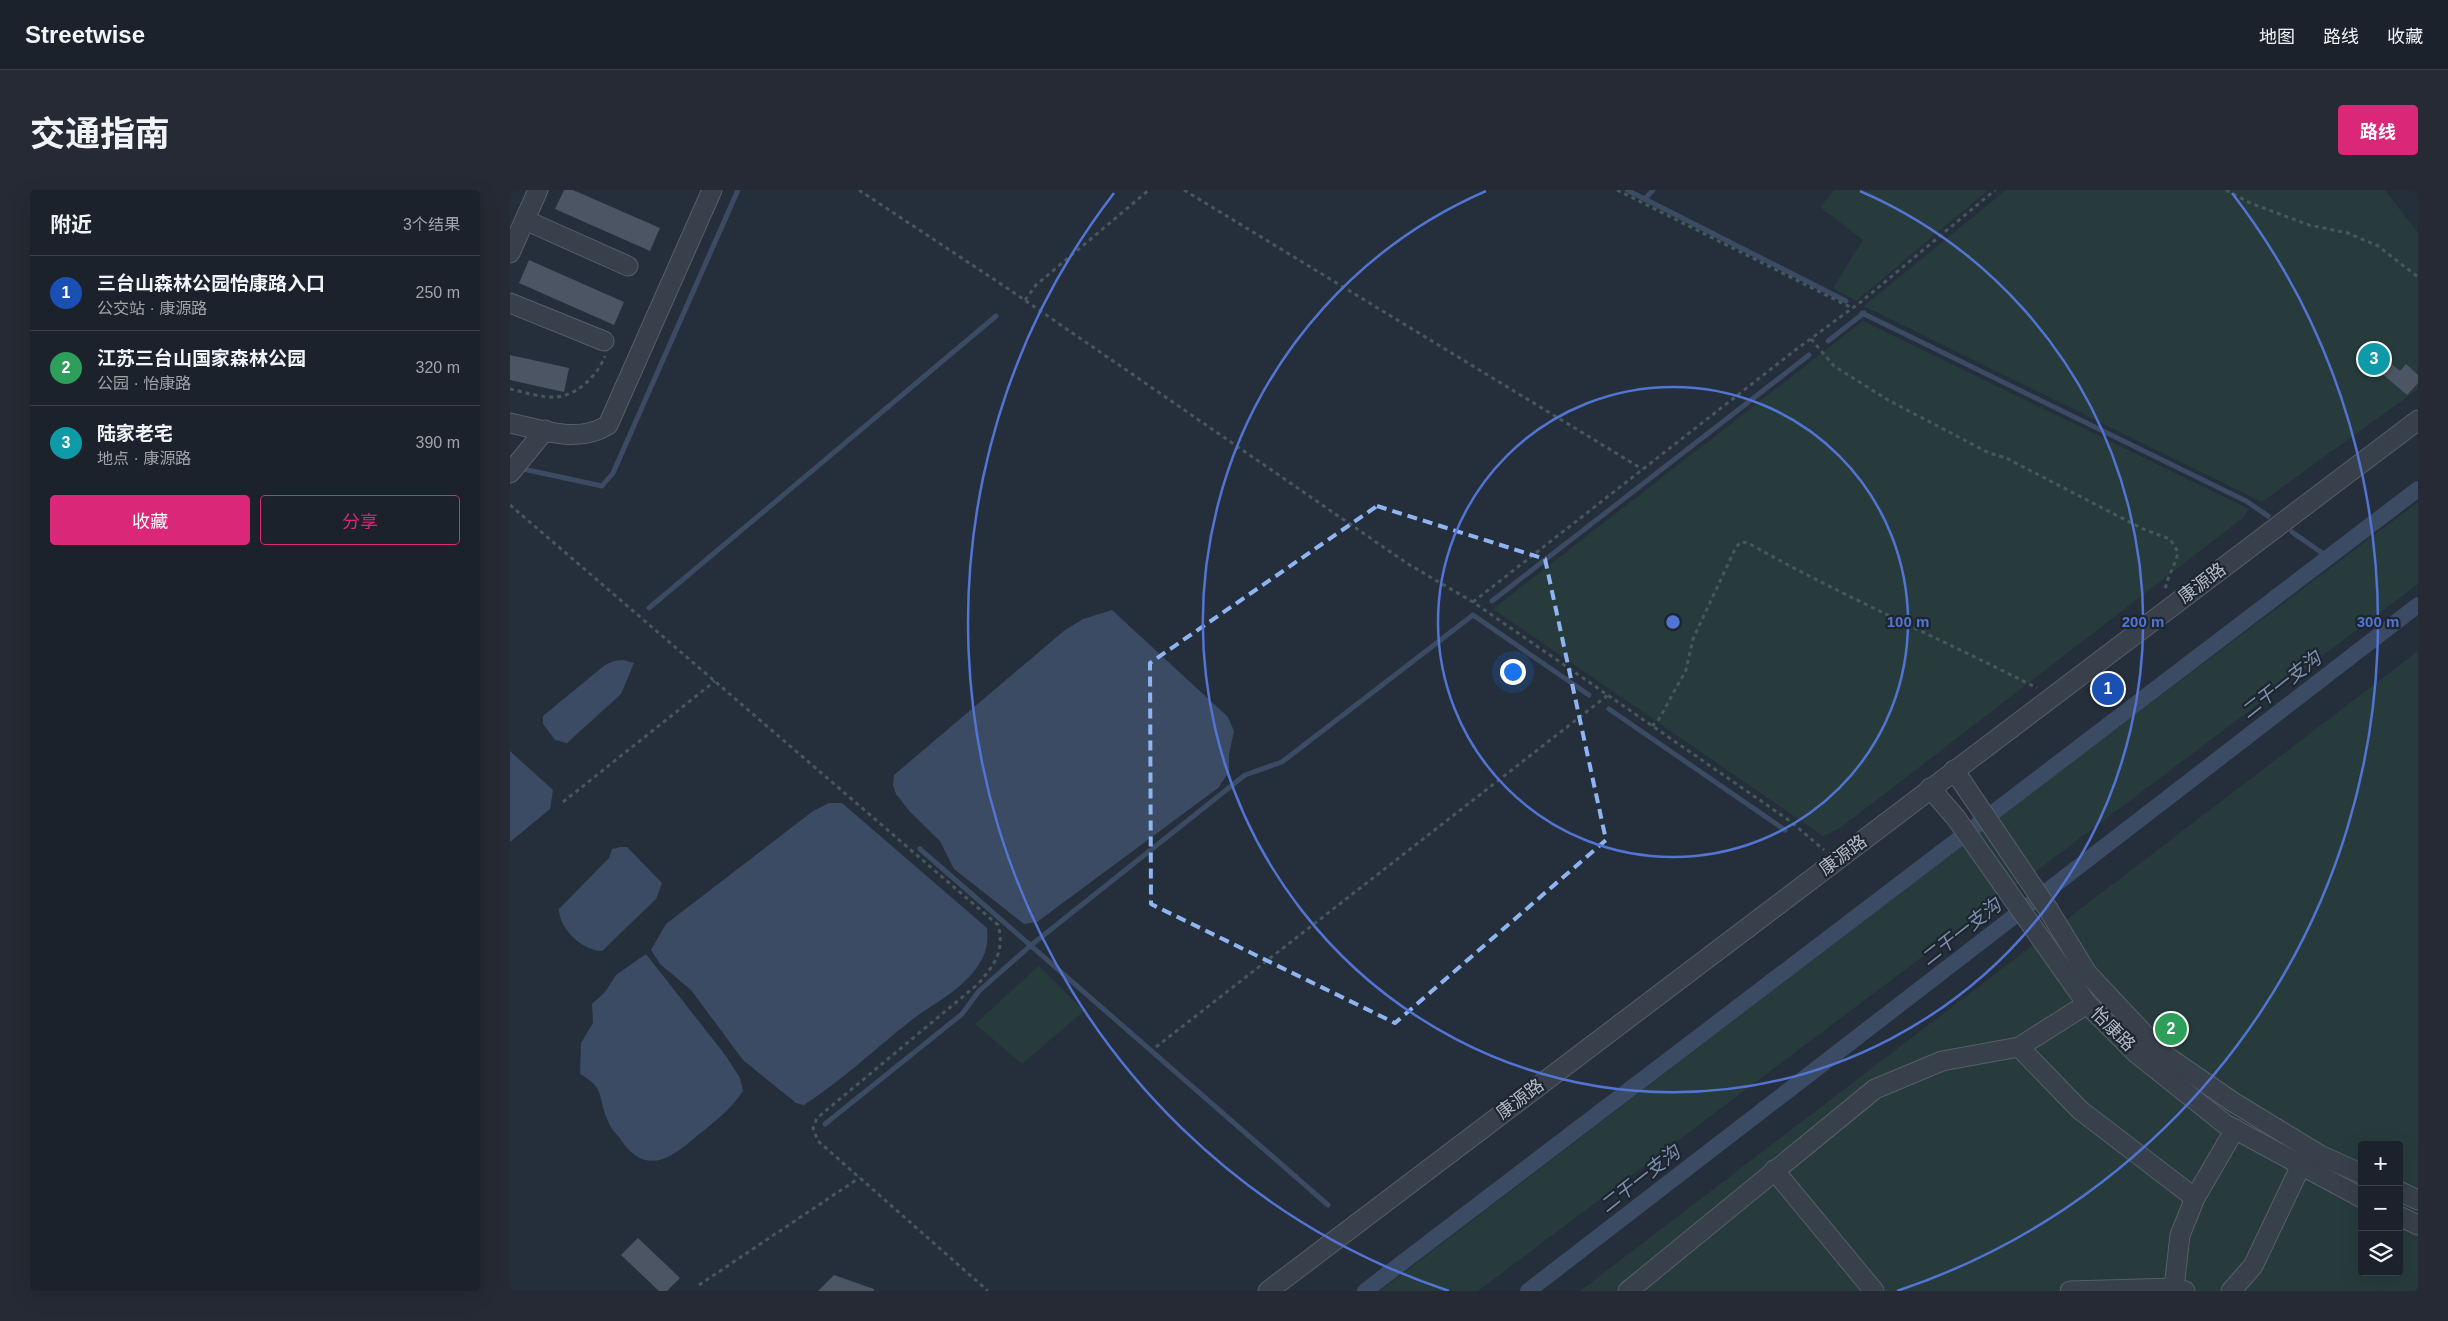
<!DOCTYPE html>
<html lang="zh">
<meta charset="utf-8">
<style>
body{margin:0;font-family:Arial,"Noto Sans SC",sans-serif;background:#252a34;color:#f1f3f6}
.controls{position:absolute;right:15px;bottom:15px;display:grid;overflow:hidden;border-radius:5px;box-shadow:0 5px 20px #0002}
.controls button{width:45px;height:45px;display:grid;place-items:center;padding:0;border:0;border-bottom:1px solid #3a3f48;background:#1c222c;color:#f1f3f6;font:25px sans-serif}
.you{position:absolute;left:1002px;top:481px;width:18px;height:18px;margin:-12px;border:4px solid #fff;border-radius:50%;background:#1a73e8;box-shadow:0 0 0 8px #1a73e833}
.badge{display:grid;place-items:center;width:32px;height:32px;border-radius:50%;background:#db2777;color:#fff;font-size:16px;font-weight:700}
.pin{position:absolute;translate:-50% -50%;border:2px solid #fff;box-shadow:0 1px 5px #0006}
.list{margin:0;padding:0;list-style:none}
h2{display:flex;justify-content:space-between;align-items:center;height:65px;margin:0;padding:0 20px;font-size:21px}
h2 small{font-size:16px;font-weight:400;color:#a0a4a9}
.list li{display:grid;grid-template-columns:32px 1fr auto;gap:15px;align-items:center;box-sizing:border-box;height:75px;padding:0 20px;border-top:1px solid #3a3f48}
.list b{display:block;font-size:19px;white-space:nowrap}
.list p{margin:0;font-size:16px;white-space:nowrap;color:#a0a4a9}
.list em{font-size:16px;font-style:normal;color:#a0a4a9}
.actions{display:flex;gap:10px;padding:15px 20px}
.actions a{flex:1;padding:11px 0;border:1px solid #db2777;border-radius:5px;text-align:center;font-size:18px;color:#db2777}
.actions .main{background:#db2777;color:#fff}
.icon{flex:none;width:28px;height:28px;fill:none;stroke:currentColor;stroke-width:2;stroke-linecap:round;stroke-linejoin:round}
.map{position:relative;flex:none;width:1908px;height:1101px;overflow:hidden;border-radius:5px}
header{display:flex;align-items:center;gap:30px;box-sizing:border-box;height:70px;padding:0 25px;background:#1c222c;border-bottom:1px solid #3a3f48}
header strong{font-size:24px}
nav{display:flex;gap:28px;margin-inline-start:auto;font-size:18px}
.intro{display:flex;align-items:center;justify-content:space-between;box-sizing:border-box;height:120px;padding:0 30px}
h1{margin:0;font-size:35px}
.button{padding:12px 22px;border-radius:5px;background:#db2777;color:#fff;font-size:18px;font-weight:700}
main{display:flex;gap:30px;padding:0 30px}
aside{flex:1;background:#1c222c;border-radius:5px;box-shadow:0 5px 20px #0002}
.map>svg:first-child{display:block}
</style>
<header>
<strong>Streetwise</strong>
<nav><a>地图</a><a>路线</a><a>收藏</a></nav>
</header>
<div class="intro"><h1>交通指南</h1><a class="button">路线</a></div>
<main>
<aside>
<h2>附近<small>3个结果</small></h2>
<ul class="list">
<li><span class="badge" style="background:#1a4fb4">1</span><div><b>三台山森林公园怡康路入口</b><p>公交站 · 康源路</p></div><em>250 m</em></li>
<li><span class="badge" style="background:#2e9e5b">2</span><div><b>江苏三台山国家森林公园</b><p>公园 · 怡康路</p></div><em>320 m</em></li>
<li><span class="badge" style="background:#0f9aa8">3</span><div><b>陆家老宅</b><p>地点 · 康源路</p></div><em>390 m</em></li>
</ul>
<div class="actions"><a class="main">收藏</a><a>分享</a></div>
</aside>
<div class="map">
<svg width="1908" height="1101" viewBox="0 0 1908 1101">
<rect width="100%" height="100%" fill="#252e3b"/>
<!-- green -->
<g fill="#273b3d" fill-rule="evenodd">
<path d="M 1324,0 L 1478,0 L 1346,111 L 1323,98 L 1353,50 L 1310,17 Z"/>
<path d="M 1496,0 L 1875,0 L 1908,43 L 1908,199 L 1752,312 L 1354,116 Z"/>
<path d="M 1353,131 L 1739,319 L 1734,327 L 1329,639 L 1313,646 L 983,419 Z"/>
<path d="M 1908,312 L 1908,394 L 968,1101 L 870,1101 L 1541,588 Z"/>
<path d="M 1908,461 L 1908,1101 L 1070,1101 ZM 1852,955 L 1889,955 L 1889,1082 L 1852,1082 Z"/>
<path d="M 529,776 L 574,821 L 512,874 L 465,834 Z"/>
</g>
<!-- water -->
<g fill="#3b4b63">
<path d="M 602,420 L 718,527 L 724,541 L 719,564 L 719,582 L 708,598 L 527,732 L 514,734 L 444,679 L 430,651 L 400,622 L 386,604 L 383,595 L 384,585 L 555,440 L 573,429 Z"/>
<path d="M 113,470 L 124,473 L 111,504 L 57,553 L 45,550 L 33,534 L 33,526 L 95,475 L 104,471 Z"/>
<path d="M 0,561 L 43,600 L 40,619 L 0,652 Z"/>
<path d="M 319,613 L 332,613 L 477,738 C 478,752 477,763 469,774 C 453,800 422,814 399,832 C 364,860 332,890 294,915 L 286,913 L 233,870 L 181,800 L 150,774 L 141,760 L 156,734 L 303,621 Z"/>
<path d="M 110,657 L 117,657 L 152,693 L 146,709 L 92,761 C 73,761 49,739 49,719 L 99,668 L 102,659 Z"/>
<path d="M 136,764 L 216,866 L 230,888 L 233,901 C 220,921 200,935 181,951 C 155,973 133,982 111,950 C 107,944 100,938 98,931 C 87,908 97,899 70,884 L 71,853 L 83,833 L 82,814 L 95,802 L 106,785 Z"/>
</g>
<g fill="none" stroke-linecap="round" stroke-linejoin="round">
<!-- stream -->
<g stroke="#3b4b63" stroke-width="5">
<path d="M 1117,0 L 1336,111"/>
<path d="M 1135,9 L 1143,0"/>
<path d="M 1352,123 L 1736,311 L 1758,326"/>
<path d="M 1318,151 L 1354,123"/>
<path d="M 13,279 L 92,296 L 103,283 L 228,0"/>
<path d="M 1782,342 L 1818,367"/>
<path d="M 982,411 L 1299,165"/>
<path d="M 139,418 L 486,126"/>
<path d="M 1099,519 L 1275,640"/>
<path d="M 410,659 L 818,1015"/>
<path d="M 315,934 L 452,824 L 469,801 L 520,756 L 735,585 L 772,572 L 963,425 L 1079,505"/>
</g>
<!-- canal -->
<g stroke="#3b4b63" stroke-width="16">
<path d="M 855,1101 L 1908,299"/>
<path d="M 1018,1101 L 1908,415"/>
</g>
</g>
<!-- building -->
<g fill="#4b5563">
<path d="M 54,0 L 63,0 L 150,38 L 140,61 L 45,19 Z"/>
<path d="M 19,70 L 114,112 L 104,135 L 9,93 Z"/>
<path d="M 1858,155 L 1890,181 L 1896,174 L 1908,185 L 1908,193 L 1897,205 L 1850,165 Z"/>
<path d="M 0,165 L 59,178 L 54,202 L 0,190 Z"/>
<path d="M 128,1048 L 170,1088 L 157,1101 L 149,1101 L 111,1065 Z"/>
<path d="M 324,1085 L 364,1099 L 364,1101 L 308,1101 Z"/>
</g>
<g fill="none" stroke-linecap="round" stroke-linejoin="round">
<defs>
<g id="minor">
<path d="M 15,30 L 118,76"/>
<path d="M 0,63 L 28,0"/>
<path d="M 0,113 L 94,151"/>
<path d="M 0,233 C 33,240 68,254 98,235 L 202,0"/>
<path d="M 0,283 L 35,240"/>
<path d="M 1444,580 L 1538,719 L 1577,783 L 1652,863 L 1723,912 L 1810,965 L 1852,984"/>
<path d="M 1420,598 L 1446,628 L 1577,814 L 1626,863 L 1715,934 L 1852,1008"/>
<path d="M 1509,857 L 1570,920 L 1685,1008"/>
<path d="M 1264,980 L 1364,1101"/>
<path d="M 1889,1001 L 1908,1010"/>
<path d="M 1889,1026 L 1908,1035"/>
<path d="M 758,1101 L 1908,230"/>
<path d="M 1118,1101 L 1365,899 L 1432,871 L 1509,857 L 1577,814"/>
<path d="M 1560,1101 L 1664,1098"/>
<path d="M 1675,1101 L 1664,1098 L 1670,1045 L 1685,1008 L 1725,939"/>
<path d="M 1721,1101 L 1743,1076 L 1796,965"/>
</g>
</defs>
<!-- minor casing -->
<use href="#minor" stroke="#565e69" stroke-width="21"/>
<!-- path -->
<g stroke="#46585b" stroke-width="3" stroke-dasharray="4 4" stroke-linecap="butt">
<path d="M 349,0 L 500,100 L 898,374 L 963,412 L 1280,631 L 1314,660"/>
<path d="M 674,0 L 1132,279"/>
<path d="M 1107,0 L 1342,118"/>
<path d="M 1716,0 L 1740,13 L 1799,35 L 1838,43 L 1868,56 L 1908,87"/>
<path d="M 515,110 L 526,95 L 639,0"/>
<path d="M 1301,149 L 1324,176 L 1378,210 L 1479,263 L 1496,268 L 1633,339 L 1660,349 L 1668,362 C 1665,377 1657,386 1655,401"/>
<path d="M 0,199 C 14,202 32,208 46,207 C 68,205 87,186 95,166"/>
<path d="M 0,315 L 488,735 C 495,761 485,774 468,794 L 307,928 L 303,938 L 308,951 L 478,1101"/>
<path d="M 963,412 L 1284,161 L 1352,111 L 1485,0"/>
<path d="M 1142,536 L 1149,529 L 1176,480 L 1183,449 L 1226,357 L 1231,352 L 1238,353 C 1332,406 1431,449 1527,498"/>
<path d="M 53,612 L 205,491"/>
<path d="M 646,857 L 1098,505"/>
<path d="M 189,1095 L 349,988"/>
</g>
<!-- minor -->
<use href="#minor" stroke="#38404b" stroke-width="19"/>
</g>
<!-- marked area -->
<path fill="none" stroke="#8eb4f1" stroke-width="4" stroke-dasharray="10 6" stroke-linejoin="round" d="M 867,316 L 1035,369 L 1096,650 L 885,833 L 641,714 L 640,473 Z"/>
<!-- distance rings -->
<g fill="none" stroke="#5274d2" stroke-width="2.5">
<circle cx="1163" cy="432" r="235"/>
<path d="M1350 1A470 470 0 1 1 976 1"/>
<path d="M939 1101A705 705 0 0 1 604 3M1722 3A705 705 0 0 1 1387 1101"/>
</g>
<g text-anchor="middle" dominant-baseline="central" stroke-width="4.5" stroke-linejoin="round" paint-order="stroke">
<!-- street labels -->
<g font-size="18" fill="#b4bbc7" stroke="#1d2530">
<text transform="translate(1692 393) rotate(-37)">康源路</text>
<text transform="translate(1333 665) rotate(-37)">康源路</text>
<text transform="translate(1603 839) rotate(45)">怡康路</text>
<text transform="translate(1010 909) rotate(-37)">康源路</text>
</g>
<!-- water labels -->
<g font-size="19" font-style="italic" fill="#7d91ac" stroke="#1d2530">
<text transform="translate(1771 495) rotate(-38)">二干一支沟</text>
<text transform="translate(1451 742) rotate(-38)">二干一支沟</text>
<text transform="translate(1130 989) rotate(-38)">二干一支沟</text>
</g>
</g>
<circle cx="1163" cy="432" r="8" fill="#5274d2" stroke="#1d2530" stroke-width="2.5"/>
<g font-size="15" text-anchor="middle" font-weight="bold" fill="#5274d2" stroke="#1d2530" stroke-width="4.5" stroke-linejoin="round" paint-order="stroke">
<text x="1398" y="437">100 m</text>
<text x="1633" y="437">200 m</text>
<text x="1868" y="437">300 m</text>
</g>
</svg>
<div class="controls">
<button>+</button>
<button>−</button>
<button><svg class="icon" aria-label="layers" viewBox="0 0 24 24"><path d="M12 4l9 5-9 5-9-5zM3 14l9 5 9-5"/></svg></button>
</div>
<div class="you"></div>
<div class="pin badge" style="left:1598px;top:499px;background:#1a4fb4">1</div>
<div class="pin badge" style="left:1661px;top:839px;background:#2e9e5b">2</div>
<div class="pin badge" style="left:1864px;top:169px;background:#0f9aa8">3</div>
</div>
</main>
